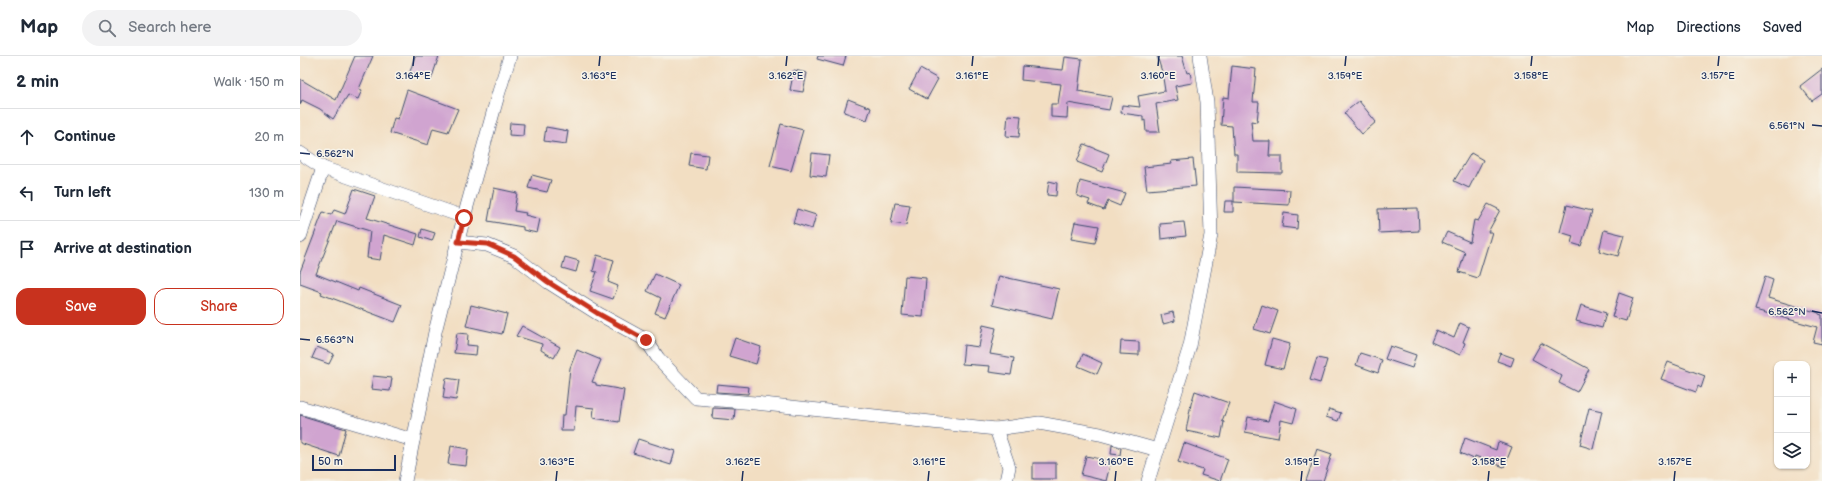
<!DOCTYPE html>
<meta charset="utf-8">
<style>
body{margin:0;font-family:"Balsamiq Sans",sans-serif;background:#f2f2f3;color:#1f2937}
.controls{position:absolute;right:12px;bottom:12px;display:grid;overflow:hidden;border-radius:8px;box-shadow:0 1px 3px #0004}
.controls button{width:36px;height:36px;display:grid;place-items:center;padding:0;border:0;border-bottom:1px solid #e0e1e3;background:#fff;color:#1f2937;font:20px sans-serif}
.scale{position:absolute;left:12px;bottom:10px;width:84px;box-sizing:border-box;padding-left:4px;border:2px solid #1b2f5e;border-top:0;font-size:11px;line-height:14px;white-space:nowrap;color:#1b2f5e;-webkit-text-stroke:3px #f7f3e8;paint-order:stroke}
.stop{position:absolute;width:12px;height:12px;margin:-9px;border:3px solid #c8321e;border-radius:50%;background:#fff}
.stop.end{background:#c8321e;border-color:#fff;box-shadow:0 1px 4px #0008}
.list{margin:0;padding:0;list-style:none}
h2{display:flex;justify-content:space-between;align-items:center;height:52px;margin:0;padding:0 16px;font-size:17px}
h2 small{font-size:13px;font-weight:400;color:#747a83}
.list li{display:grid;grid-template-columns:26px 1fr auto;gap:12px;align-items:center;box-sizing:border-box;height:56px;padding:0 16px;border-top:1px solid #e0e1e3}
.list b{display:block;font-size:15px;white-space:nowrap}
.list em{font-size:13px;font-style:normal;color:#747a83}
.actions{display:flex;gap:8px;padding:12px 16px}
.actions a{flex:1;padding:9px 0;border:1px solid #c8321e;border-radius:12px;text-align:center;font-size:14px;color:#c8321e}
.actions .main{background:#c8321e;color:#fff}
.icon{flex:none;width:22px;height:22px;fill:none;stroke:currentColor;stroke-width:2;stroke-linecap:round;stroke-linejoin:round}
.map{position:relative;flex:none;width:1522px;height:425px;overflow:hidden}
header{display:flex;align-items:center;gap:24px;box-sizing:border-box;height:56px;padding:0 20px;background:#fff;border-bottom:1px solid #e0e1e3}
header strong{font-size:19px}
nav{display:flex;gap:22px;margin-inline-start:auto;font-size:14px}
.search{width:280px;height:36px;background:#f2f2f3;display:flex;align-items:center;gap:10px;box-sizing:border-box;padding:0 14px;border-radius:22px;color:#747a83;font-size:15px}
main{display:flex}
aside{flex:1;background:#fff}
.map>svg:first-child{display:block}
</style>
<header>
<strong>Map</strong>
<div class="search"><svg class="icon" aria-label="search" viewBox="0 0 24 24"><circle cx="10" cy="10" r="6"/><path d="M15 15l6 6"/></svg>Search here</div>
<nav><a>Map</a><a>Directions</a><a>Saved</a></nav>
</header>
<main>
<aside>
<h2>2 min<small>Walk · 150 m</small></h2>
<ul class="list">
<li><svg class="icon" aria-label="ahead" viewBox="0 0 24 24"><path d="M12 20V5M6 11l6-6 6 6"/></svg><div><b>Continue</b></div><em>20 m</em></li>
<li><svg class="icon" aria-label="left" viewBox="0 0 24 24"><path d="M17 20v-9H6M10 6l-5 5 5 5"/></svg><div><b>Turn left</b></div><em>130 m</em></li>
<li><svg class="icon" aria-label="arrive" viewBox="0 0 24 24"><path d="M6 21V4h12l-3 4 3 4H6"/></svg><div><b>Arrive at destination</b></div></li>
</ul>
<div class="actions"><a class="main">Save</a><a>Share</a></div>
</aside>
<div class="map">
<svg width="1522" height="425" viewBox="0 0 1522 425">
<rect width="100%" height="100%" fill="#f7f3e8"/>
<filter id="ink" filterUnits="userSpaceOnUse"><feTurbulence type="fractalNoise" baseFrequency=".025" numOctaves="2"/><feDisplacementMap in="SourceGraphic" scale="8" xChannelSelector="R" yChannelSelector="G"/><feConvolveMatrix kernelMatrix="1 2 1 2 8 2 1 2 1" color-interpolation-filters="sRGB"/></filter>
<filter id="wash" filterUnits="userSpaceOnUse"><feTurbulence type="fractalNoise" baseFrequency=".012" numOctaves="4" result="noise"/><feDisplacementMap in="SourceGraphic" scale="16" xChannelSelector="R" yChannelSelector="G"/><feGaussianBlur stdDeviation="0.9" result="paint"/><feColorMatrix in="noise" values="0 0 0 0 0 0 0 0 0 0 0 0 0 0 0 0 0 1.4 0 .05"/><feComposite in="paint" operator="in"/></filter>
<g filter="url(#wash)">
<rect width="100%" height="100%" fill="#f2dec2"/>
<g id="blocks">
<!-- building -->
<g fill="#d0a4d0">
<path d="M 55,0 L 73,0 L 59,33 L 62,34 L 58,43 L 48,39 L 33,63 L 20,53 L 2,44 L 0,49 L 0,23 L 36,44 Z"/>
<path d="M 115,0 L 139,0 L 131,24 L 110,16 Z"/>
<path d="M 518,0 L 546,0 L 543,10 L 517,3 Z"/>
<path d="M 857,0 L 882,0 L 887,17 L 890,16 L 892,27 L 875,30 L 878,44 L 856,48 L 860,76 L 846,76 L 845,64 L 843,65 L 843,60 L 821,57 L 822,49 L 840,51 L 838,40 L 865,35 L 863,22 L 864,22 Z"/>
<path d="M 765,1 L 782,3 L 778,35 L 812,41 L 809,54 L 768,47 L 767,62 L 751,61 L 751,48 L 758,48 L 761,28 L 721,24 L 722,10 L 763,14 Z"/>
<path d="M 932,10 L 956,13 L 953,46 L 959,46 L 957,66 L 951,65 L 953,85 L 970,85 L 969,100 L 982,100 L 982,117 L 937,116 L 937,98 L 934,98 L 932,70 L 921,69 L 923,41 L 929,42 Z"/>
<path d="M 620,13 L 638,23 L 627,43 L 609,33 Z"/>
<path d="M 1522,13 L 1522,38 L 1512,45 L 1500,30 Z"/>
<path d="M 494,14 L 507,17 L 503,36 L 490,34 Z"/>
<path d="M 107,34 L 158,53 L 148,76 L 133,72 L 128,89 L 90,77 L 94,62 L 98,63 Z"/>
<path d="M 548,43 L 571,52 L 567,64 L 544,56 Z"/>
<path d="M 1059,45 L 1076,66 L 1062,78 L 1044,57 Z"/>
<path d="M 708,59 L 721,60 L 719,81 L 706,80 Z"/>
<path d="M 210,67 L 224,68 L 223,80 L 209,79 Z"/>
<path d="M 481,68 L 503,74 L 491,115 L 470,110 Z"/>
<path d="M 246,71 L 268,75 L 266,88 L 244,85 Z"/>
<path d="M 784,88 L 809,98 L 802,116 L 777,106 Z"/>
<path d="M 391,97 L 408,99 L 406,113 L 389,110 Z"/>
<path d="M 512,97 L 529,99 L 526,121 L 510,119 Z"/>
<path d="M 1171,97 L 1183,104 L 1169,132 L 1154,125 Z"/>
<path d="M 893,103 L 896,130 L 847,134 L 844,111 L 872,108 L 871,105 Z"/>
<path d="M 232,119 L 251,124 L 247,136 L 228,132 Z"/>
<path d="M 749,125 L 757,127 L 756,140 L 747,139 Z"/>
<path d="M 780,125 L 825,137 L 820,150 L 808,145 L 804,154 L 788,148 L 790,144 L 777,140 Z"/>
<path d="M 934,131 L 990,134 L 989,149 L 934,146 Z"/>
<path d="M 194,132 L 217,137 L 214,155 L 226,157 L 225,159 L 240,163 L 237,177 L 223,174 L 223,171 L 188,165 Z"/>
<path d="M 54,133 L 75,140 L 67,162 L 118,178 L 115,189 L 84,179 L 80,204 L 67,202 L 70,175 L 37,165 L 16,218 L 58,235 L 59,232 L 102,249 L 95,266 L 21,238 L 22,236 L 0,228 L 0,216 L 23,156 L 31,159 L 34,154 L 45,158 Z"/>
<path d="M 925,145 L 933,145 L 933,156 L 924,156 Z"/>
<path d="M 595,147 L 610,149 L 606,169 L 591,167 Z"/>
<path d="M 1188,148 L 1200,154 L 1188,176 L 1192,176 L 1178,222 L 1159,216 L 1165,196 L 1142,186 L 1147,176 L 1170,186 L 1174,164 L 1178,165 Z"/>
<path d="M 1267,149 L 1292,155 L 1281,190 L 1271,187 L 1273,180 L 1260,176 Z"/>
<path d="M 1118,152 L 1119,175 L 1079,177 L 1078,153 Z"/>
<path d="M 497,153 L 516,159 L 512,173 L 493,167 Z"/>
<path d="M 984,157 L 998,159 L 997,173 L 982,171 Z"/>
<path d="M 775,166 L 799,170 L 795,187 L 771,183 Z"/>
<path d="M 884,166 L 886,180 L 861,183 L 860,168 Z"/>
<path d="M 122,173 L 135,177 L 132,185 L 120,181 Z"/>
<path d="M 1304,174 L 1324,179 L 1318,200 L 1299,195 Z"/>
<path d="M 297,199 L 314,204 L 308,226 L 318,230 L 313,243 L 290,235 L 297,216 L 293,215 Z"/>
<path d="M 265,201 L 279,205 L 276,216 L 262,212 Z"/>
<path d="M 355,218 L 379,229 L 365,261 L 355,257 L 361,242 L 347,235 Z"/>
<path d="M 605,220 L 626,222 L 623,261 L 602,259 Z"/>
<path d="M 699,220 L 759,233 L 752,263 L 692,249 Z"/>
<path d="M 1465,221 L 1473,224 L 1468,242 L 1519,257 L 1519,258 L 1522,259 L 1522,288 L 1513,286 L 1517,271 L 1455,254 Z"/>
<path d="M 1319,237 L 1333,242 L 1326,265 L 1312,261 Z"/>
<path d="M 171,249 L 207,258 L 202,278 L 166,270 Z"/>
<path d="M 962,249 L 978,255 L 970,278 L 954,273 Z"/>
<path d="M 1281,249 L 1306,257 L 1302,272 L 1276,265 Z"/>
<path d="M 873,256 L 875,265 L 863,268 L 861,259 Z"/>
<path d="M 1160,267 L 1169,271 L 1163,286 L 1165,287 L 1160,299 L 1131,286 L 1136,274 L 1154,282 Z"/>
<path d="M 683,269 L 696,272 L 690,298 L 714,302 L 711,319 L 689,316 L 690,310 L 662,308 L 664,289 L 679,291 Z"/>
<path d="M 222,270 L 260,291 L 254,302 L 241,294 L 242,288 L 216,280 Z"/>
<path d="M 157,277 L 168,278 L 167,289 L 177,290 L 176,299 L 154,297 Z"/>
<path d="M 435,282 L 461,291 L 456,308 L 429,300 Z"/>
<path d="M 972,283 L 990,288 L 983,313 L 965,309 Z"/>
<path d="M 821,285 L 839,286 L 839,299 L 820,298 Z"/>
<path d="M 1241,287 L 1289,313 L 1277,336 L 1259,327 L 1262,320 L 1232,303 Z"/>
<path d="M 1090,290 L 1116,299 L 1112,312 L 1085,303 Z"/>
<path d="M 17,291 L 34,298 L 29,308 L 12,302 Z"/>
<path d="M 277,294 L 301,304 L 292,326 L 296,327 L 296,329 L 324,334 L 319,366 L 293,362 L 294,352 L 276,350 L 274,375 L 261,375 L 262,359 L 265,359 L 270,312 Z"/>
<path d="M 1060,297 L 1082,304 L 1078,317 L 1056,309 Z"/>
<path d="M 1200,297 L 1214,302 L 1211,310 L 1197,305 Z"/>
<path d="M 783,298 L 802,307 L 797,318 L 778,310 Z"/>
<path d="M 1017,302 L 1027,304 L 1020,327 L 1010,324 Z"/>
<path d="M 1368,306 L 1405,320 L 1401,332 L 1398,330 L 1396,336 L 1361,323 Z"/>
<path d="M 73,320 L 92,322 L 90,335 L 71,333 Z"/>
<path d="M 146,322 L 159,324 L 156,344 L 143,342 Z"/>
<path d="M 417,328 L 449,331 L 448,338 L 416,336 Z"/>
<path d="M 895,335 L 929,347 L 922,365 L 924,366 L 921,382 L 886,375 L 891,348 Z"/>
<path d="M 974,345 L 997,353 L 993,367 L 981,364 L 978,382 L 945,376 L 948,361 L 968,365 Z"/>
<path d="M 413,352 L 435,353 L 434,364 L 412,362 Z"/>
<path d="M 1289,352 L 1302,355 L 1293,393 L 1280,389 Z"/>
<path d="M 1029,353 L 1041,357 L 1038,365 L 1026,361 Z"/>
<path d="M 0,359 L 46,373 L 39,400 L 0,387 Z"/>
<path d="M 1165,382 L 1196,394 L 1198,386 L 1212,391 L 1204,411 L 1175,400 L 1174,403 L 1160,397 Z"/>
<path d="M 338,383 L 375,395 L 371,409 L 333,397 Z"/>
<path d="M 884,387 L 928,403 L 920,425 L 901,419 L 903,414 L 878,406 Z"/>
<path d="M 812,389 L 821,392 L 820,399 L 811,398 Z"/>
<path d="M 151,390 L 168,393 L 166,410 L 148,408 Z"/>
<path d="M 1017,393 L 1032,398 L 1023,425 L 1006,425 Z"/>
<path d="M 786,400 L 811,405 L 806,425 L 781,419 Z"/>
<rect x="733" y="407" width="23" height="16"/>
</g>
</g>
</g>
<g filter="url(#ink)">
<use href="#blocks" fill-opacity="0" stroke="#3b496d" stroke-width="1"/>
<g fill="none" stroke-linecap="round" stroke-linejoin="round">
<defs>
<g id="minor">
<path d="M 0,97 L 23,112 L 164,161"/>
<path d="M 0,181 L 23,112"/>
<path d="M 158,186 L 187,189 L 214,200 L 248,226 L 297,257 L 346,284 L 358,302 L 396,342 L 455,347 L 696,373 L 739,367 L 800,378 L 858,394"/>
<path d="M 0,351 L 113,384"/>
<path d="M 696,373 L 709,411 L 706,425"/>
<path d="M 105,425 L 135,276 L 164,161 L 198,39 L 210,0"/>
<path d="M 848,425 L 890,290 L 911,179 L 907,46 L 900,0"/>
</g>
</defs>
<!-- minor casing -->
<use href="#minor" stroke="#3b496d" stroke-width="14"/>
<!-- minor -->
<use href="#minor" stroke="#fff" stroke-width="13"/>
</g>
</g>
<g fill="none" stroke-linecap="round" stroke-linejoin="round" filter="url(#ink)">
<!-- route -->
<path stroke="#c8321e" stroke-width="5" d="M 164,162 L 158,186 L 187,188 L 214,200 L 248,226 L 297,257 L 346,284"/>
</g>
<!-- ticks -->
<path fill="none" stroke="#1b2f5e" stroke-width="1.5" d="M 113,10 L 114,0M 299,10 L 300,0M 486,10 L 487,0M 672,10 L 673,0M 858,10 L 859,0M 1045,10 L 1046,0M 1231,10 L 1232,0M 1418,10 L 1419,0M 1512,69 L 1522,70M 0,97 L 10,98M 1512,255 L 1522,257M 0,283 L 10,284M 256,425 L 257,415M 442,425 L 443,415M 628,425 L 629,415M 815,425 L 816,415M 1001,425 L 1002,415M 1188,425 L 1189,415M 1374,425 L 1375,415"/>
<g font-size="10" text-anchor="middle" fill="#1b2f5e" stroke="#f7f3e8" stroke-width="3" stroke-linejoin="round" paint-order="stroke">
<text x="113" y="23">3.164°E</text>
<text x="299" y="23">3.163°E</text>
<text x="486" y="23">3.162°E</text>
<text x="672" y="23">3.161°E</text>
<text x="858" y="23">3.160°E</text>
<text x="1045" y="23">3.159°E</text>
<text x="1231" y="23">3.158°E</text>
<text x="1418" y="23">3.157°E</text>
<text x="1487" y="73">6.561°N</text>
<text x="35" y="101">6.562°N</text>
<text x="1487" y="259">6.562°N</text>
<text x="35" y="287">6.563°N</text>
<text x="257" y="409">3.163°E</text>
<text x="443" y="409">3.162°E</text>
<text x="629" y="409">3.161°E</text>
<text x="816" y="409">3.160°E</text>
<text x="1002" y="409">3.159°E</text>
<text x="1189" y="409">3.158°E</text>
<text x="1375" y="409">3.157°E</text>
</g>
</svg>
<div class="controls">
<button>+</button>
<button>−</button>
<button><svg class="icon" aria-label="layers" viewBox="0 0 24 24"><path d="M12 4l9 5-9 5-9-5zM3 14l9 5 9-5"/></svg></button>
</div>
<div class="scale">50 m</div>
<div class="stop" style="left:164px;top:162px"></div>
<div class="stop end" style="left:346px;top:284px"></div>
</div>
</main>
